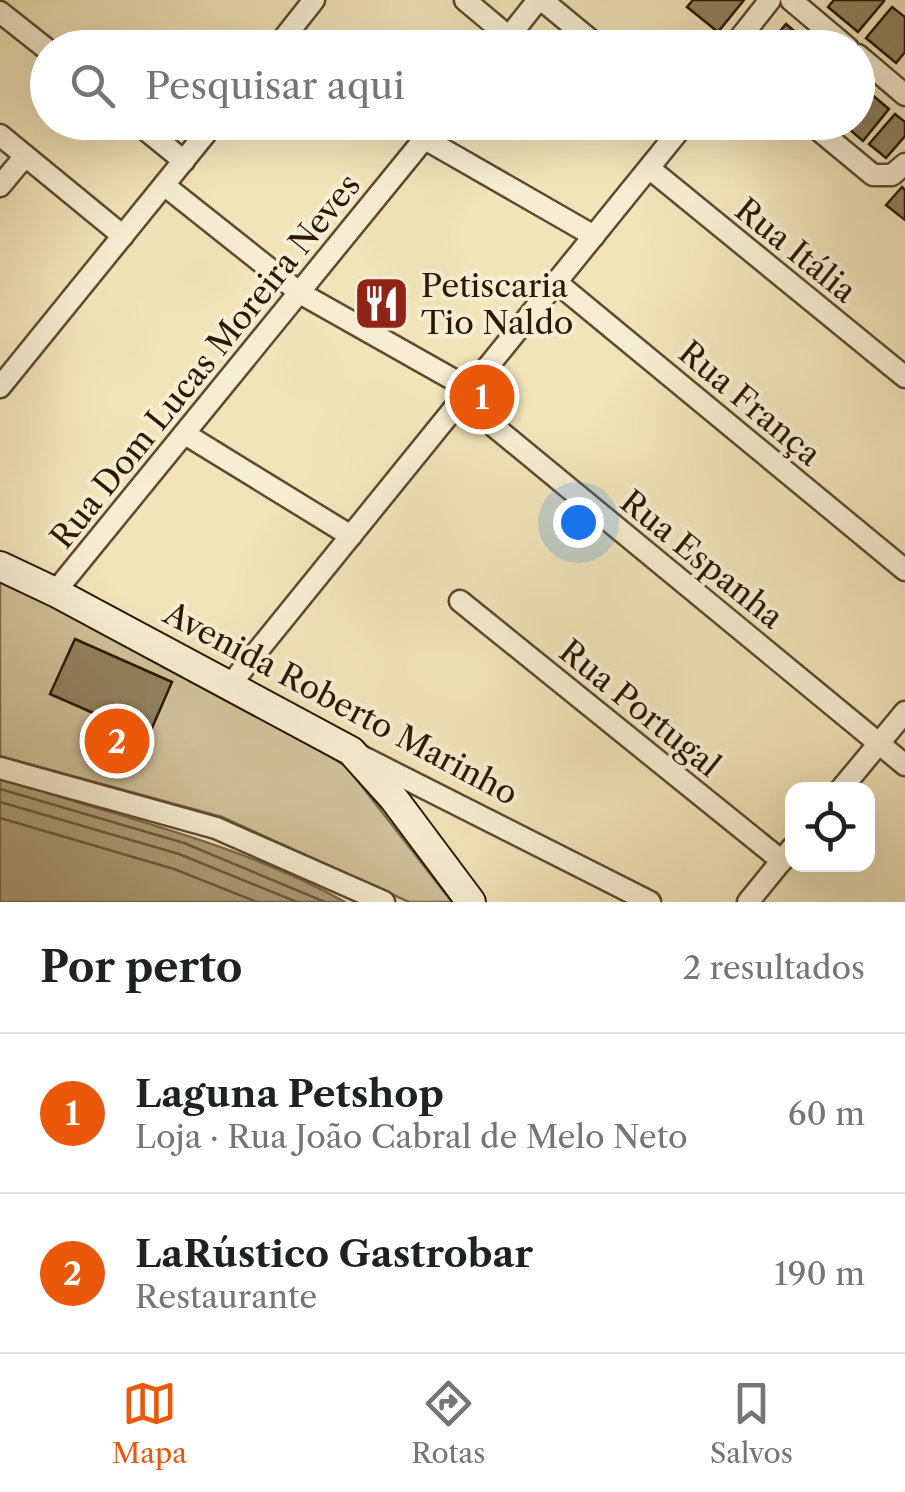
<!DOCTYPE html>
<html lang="pt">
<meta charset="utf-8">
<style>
body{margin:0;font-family:"Libre Caslon Text",serif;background:#f6f6f6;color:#202124}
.controls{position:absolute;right:30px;bottom:30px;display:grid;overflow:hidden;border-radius:20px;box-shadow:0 10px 40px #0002}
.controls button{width:90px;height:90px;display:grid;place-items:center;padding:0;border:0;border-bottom:2px solid #e0e0e0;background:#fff;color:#202124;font:50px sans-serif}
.you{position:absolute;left:578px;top:522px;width:35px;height:35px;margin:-25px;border:8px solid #fff;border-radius:50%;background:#1a73e8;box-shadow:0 0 0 15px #1a73e833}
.badge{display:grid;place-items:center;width:65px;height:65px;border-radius:50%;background:#ea580c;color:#fff;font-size:32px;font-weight:700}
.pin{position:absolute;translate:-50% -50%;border:5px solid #fff;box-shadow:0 2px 10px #0006}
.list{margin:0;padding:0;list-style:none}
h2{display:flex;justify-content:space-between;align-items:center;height:130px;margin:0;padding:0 40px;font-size:42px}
h2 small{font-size:32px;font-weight:400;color:#757577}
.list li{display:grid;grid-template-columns:65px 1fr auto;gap:30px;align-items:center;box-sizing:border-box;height:160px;padding:0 40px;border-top:2px solid #e0e0e0}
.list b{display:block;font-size:38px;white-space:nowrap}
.list p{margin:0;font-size:32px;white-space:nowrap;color:#757577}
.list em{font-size:32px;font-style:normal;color:#757577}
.icon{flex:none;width:55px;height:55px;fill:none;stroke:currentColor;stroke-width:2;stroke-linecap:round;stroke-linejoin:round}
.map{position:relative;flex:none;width:905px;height:902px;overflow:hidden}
.search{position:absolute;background:#fff;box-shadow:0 10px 40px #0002;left:30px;right:30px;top:30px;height:110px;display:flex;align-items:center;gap:25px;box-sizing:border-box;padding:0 35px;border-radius:55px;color:#757577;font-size:38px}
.sheet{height:450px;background:#fff}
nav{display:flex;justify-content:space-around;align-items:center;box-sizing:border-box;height:140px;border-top:2px solid #e0e0e0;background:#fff;font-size:28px;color:#757577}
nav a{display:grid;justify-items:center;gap:5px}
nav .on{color:#ea580c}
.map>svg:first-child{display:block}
</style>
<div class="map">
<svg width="905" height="902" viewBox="0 0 905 902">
<rect width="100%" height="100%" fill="#f1e4b9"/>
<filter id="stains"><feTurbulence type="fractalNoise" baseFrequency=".002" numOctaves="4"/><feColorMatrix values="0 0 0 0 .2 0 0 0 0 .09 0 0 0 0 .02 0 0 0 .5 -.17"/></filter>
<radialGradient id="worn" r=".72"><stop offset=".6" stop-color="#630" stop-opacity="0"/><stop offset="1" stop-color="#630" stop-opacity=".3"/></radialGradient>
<!-- green -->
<path fill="#d0c19a" stroke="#7e6c4d" stroke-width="2.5" d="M 0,580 L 70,614 L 291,732 L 347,767 L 452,902 L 409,902 L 222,817 L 0,756 Z"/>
<!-- water -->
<path fill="#ae9e7a" stroke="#7a6849" stroke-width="2.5" d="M 0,778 C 117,817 237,842 345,902 L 0,902 Z"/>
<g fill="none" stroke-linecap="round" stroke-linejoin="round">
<!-- shore -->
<g stroke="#6d5a3d" stroke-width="2.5">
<path d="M 0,789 L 184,843 L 325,902"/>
<path d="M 0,802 L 179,854 L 297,902"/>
<path d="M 0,818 L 174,869 L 257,902"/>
</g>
</g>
<!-- building -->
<g fill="#928260" stroke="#2c1700" stroke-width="2.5">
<path d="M 693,0 L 744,0 L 718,32 L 687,7 Z"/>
<path d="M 834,0 L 883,0 L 884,1 L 858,32 L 828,7 Z"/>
<path d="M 892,7 L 905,17 L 905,52 L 896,63 L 866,38 Z"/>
<path d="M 786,24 L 814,48 L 766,48 Z"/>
<path d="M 859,84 L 889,109 L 863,141 L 841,122 L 858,122 Z"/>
<path d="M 895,114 L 905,122 L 905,136 L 886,158 L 869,144 Z"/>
<path d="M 902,187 L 905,190 L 905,220 L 886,205 Z"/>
<path d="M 381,278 L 407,297 L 383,328 L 357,309 Z"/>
<path d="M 75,639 L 172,682 L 148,737 L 50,694 Z"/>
<path d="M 91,727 L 147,740 L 143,755 L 88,743 Z"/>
</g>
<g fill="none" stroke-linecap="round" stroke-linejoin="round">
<defs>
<g id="street">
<path d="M 465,0 L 509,37"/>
<path d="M 542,0 L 600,48"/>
<path d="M 791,0 L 848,48"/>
<path d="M 0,12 L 48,50"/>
<path d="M 276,48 L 314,0"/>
<path d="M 500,48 L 538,0"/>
<path d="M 732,48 L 770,0"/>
<path d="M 858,55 L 905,95"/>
<path d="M 136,122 L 184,161"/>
<path d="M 809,122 L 873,175 L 892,175 L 905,164"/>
<path d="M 0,135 L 123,236"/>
<path d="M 425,139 L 594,236"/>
<path d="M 649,168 L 905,377"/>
<path d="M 164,185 L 300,293 L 470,389"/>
<path d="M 0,186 L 25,156"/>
<path d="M 556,282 L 905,570"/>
<path d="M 0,387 L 215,122"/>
<path d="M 462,400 L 905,765"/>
<path d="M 185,434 L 351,536"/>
<path d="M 55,592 L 438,122"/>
<path d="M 460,601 L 782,861"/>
<path d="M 230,685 L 686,122"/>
<path d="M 361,756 L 650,902"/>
<path d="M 0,768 L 216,828 L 384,902"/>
<path d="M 841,789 L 905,712"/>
<path d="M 748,902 L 792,848"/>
</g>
<path id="secondary" d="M 0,566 L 55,592 L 351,751 L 394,799 L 471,902"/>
</defs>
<!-- street casing -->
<use href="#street" stroke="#5d4a2e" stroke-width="25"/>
<!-- secondary casing -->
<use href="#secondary" stroke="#2c1700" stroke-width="32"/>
<!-- street -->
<use href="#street" stroke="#f6edd2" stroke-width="20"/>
<!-- secondary -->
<use href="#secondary" stroke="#f6edd2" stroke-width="28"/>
</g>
<!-- icons -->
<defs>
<symbol id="restaurant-square" viewBox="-11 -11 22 22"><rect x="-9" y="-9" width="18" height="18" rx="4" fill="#8f2418" stroke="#f6edd2"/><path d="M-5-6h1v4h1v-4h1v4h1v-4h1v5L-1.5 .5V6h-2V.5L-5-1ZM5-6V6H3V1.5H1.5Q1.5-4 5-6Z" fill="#fff"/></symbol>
</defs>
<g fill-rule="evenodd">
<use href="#restaurant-square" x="350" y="272" width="63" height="63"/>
</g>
<g text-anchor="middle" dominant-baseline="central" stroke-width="8" stroke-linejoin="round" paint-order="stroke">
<!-- street labels -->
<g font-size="32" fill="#2c1700" stroke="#f6edd2">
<text transform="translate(796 250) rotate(39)">Rua Itália</text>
<text transform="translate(205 361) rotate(-51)">Rua Dom Lucas Moreira Neves</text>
<text transform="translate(750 403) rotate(40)">Rua França</text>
<text transform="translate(702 559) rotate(39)">Rua Espanha</text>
<text transform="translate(341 703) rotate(28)">Avenida Roberto Marinho</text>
<text transform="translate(640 708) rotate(39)">Rua Portugal</text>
</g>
<!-- poi labels -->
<g font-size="32" fill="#2c1700" stroke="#f6edd2" text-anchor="start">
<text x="421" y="285">Petiscaria<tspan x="421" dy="37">Tio Naldo</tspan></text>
</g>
</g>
<rect width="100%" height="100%" filter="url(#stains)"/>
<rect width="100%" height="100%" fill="url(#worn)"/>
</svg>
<div class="controls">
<button><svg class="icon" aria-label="locate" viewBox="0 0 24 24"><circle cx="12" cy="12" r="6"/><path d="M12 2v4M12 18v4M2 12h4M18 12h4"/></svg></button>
</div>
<div class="you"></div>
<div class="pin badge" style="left:482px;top:397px">1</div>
<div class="pin badge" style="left:117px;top:741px">2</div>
<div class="search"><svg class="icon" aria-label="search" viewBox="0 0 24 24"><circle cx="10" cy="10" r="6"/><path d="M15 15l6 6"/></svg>Pesquisar aqui</div>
</div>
<section class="sheet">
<h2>Por perto<small>2 resultados</small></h2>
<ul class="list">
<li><span class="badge">1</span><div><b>Laguna Petshop</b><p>Loja · Rua João Cabral de Melo Neto</p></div><em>60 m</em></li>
<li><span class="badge">2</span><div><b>LaRústico Gastrobar</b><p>Restaurante</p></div><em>190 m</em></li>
</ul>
</section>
<nav>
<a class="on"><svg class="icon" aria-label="map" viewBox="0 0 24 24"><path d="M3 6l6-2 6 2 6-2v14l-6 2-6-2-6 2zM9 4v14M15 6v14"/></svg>Mapa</a>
<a><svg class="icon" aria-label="directions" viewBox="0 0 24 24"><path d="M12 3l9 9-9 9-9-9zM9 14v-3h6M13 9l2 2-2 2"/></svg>Rotas</a>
<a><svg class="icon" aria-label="saved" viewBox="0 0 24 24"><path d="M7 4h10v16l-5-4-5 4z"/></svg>Salvos</a>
</nav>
